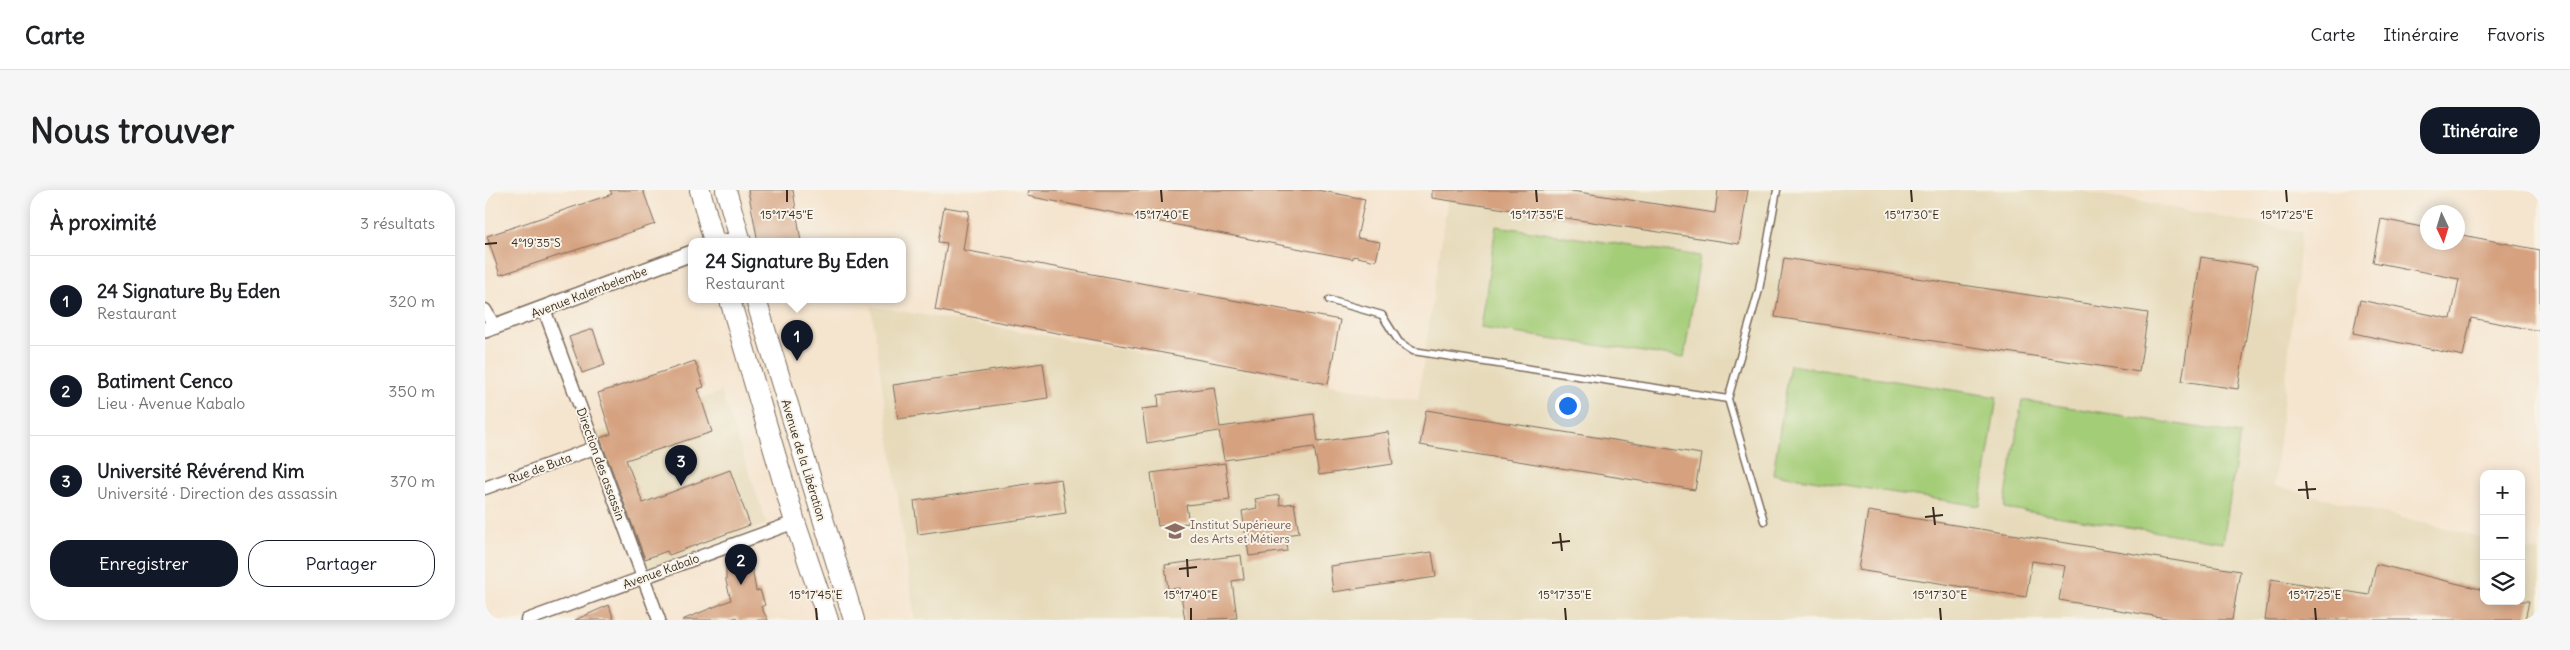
<!DOCTYPE html>
<html lang="fr">
<meta charset="utf-8">
<style>
body{margin:0;font-family:Delius,sans-serif;background:#f6f6f6;color:#202124}
.controls{position:absolute;right:15px;bottom:15px;display:grid;overflow:hidden;border-radius:10px;box-shadow:0 2px 12px #0003}
.controls button{width:45px;height:45px;display:grid;place-items:center;padding:0;border:0;border-bottom:1px solid #e0e0e0;background:#fff;color:#202124;font:25px sans-serif}
.compass{position:absolute;left:1935px;top:15px;width:45px;height:45px;border-radius:50%;background:#fff;box-shadow:0 2px 12px #0003;rotate:176deg}
.you{position:absolute;left:1082px;top:215px;width:18px;height:18px;margin:-12px;border:4px solid #fff;border-radius:50%;background:#1a73e8;box-shadow:0 0 0 8px #1a73e833}
.badge{display:grid;place-items:center;width:32px;height:32px;border-radius:50%;background:#111827;color:#fff;font-size:16px;font-weight:700}
.pin{position:absolute;translate:-50% -41px;filter:drop-shadow(0 1px 2px #0008)}
.pin::after{content:'';position:absolute;top:26px;width:18px;height:15px;background:inherit;clip-path:polygon(0 0,100% 0,50% 100%)}
.popup{position:absolute;left:203px;top:48px;width:218px;height:65px;box-sizing:border-box;display:grid;place-content:center;border-radius:10px;background:#fff;filter:drop-shadow(0 1px 4px #0005);font-size:16px;white-space:nowrap;color:#757577}
.popup b{font-size:19px;color:#202124}
.popup::after{content:'';position:absolute;left:50%;top:100%;margin-left:-10px;border:10px solid transparent;border-top-color:#fff}
.list{margin:0;padding:0;list-style:none}
h2{display:flex;justify-content:space-between;align-items:center;height:65px;margin:0;padding:0 20px;font-size:21px}
h2 small{font-size:16px;font-weight:400;color:#757577}
.list li{display:grid;grid-template-columns:32px 1fr auto;gap:15px;align-items:center;box-sizing:border-box;height:90px;padding:0 20px;border-top:1px solid #e0e0e0}
.list b{display:block;font-size:19px;white-space:nowrap}
.list p{margin:0;font-size:16px;white-space:nowrap;color:#757577}
.list em{font-size:16px;font-style:normal;color:#757577}
.actions{display:flex;gap:10px;padding:15px 20px}
.actions a{flex:1;padding:11px 0;border:1px solid #111827;border-radius:20px;text-align:center;font-size:18px;color:#111827}
.actions .main{background:#111827;color:#fff}
.icon{flex:none;width:28px;height:28px;fill:none;stroke:currentColor;stroke-width:2;stroke-linecap:round;stroke-linejoin:round}
.map{position:relative;flex:none;width:2055px;height:430px;overflow:hidden;border-radius:20px}
header{display:flex;align-items:center;gap:30px;box-sizing:border-box;height:70px;padding:0 25px;background:#fff;border-bottom:1px solid #e0e0e0}
header strong{font-size:24px}
nav{display:flex;gap:28px;margin-inline-start:auto;font-size:18px}
.intro{display:flex;align-items:center;justify-content:space-between;box-sizing:border-box;height:120px;padding:0 30px}
h1{margin:0;font-size:35px}
.button{padding:12px 22px;border-radius:20px;background:#111827;color:#fff;font-size:18px;font-weight:700}
main{display:flex;gap:30px;padding:0 30px}
aside{flex:1;background:#fff;border-radius:20px;box-shadow:0 2px 12px #0003}
.map>svg:first-child{display:block}
</style>
<header>
<strong>Carte</strong>
<nav><a>Carte</a><a>Itinéraire</a><a>Favoris</a></nav>
</header>
<div class="intro"><h1>Nous trouver</h1><a class="button">Itinéraire</a></div>
<main>
<aside>
<h2>À proximité<small>3 résultats</small></h2>
<ul class="list">
<li><span class="badge">1</span><div><b>24 Signature By Eden</b><p>Restaurant</p></div><em>320 m</em></li>
<li><span class="badge">2</span><div><b>Batiment Cenco</b><p>Lieu · Avenue Kabalo</p></div><em>350 m</em></li>
<li><span class="badge">3</span><div><b>Université Révérend Kim</b><p>Université · Direction des assassin</p></div><em>370 m</em></li>
</ul>
<div class="actions"><a class="main">Enregistrer</a><a>Partager</a></div>
</aside>
<div class="map">
<svg width="2055" height="430" viewBox="0 0 2055 430">
<rect width="100%" height="100%" fill="#f7f3e8"/>
<filter id="ink" filterUnits="userSpaceOnUse"><feTurbulence type="fractalNoise" baseFrequency=".02" numOctaves="2"/><feDisplacementMap in="SourceGraphic" scale="10" xChannelSelector="R" yChannelSelector="G"/><feConvolveMatrix kernelMatrix="1 2 1 2 8 2 1 2 1" color-interpolation-filters="sRGB"/></filter>
<filter id="wash" filterUnits="userSpaceOnUse"><feTurbulence type="fractalNoise" baseFrequency=".0096" numOctaves="4" result="noise"/><feDisplacementMap in="SourceGraphic" scale="20" xChannelSelector="R" yChannelSelector="G"/><feGaussianBlur stdDeviation="1.12" result="paint"/><feColorMatrix in="noise" values="0 0 0 0 0 0 0 0 0 0 0 0 0 0 0 0 0 1.4 0 .05"/><feComposite in="paint" operator="in"/></filter>
<g filter="url(#wash)">
<rect width="100%" height="100%" fill="#f5e4ce"/>
<!-- built -->
<g fill="#e6daba">
<path d="M 964,0 L 1591,0 L 1817,42 L 1789,296 L 1999,348 L 1999,411 L 2036,411 L 2036,358 L 2055,362 L 2055,430 L 430,430 L 386,116 L 933,210 Z"/>
<path d="M 236,202 L 282,334 L 156,381 L 105,245 Z"/>
</g>
<!-- green -->
<g fill="#a4cd78" stroke="#707c4b">
<path d="M 1011,36 L 1215,66 L 1199,168 L 996,138 Z"/>
<path d="M 1305,175 L 1512,207 L 1495,316 L 1288,284 Z"/>
<path d="M 1537,210 L 1755,244 L 1738,352 L 1519,318 Z"/>
</g>
<g id="blocks">
<!-- building -->
<g fill="#d5a17f">
<path d="M 125,0 L 158,0 L 170,34 L 15,85 L 2,46 L 127,4 Z"/>
<path d="M 263,0 L 308,0 L 316,52 L 273,52 Z"/>
<path d="M 543,0 L 832,0 L 880,9 L 872,48 L 895,52 L 891,71 L 868,66 L 868,69 L 542,6 Z"/>
<path d="M 947,0 L 1080,0 L 1230,23 L 1233,0 L 1263,0 L 1254,54 L 947,8 Z"/>
<path d="M 459,17 L 484,21 L 478,60 L 855,130 L 843,194 L 450,120 L 462,53 L 453,52 Z"/>
<path d="M 1896,29 L 1942,38 L 1942,52 L 1972,52 L 1972,44 L 2055,60 L 2055,141 L 1986,128 L 1978,166 L 1868,143 L 1875,110 L 1966,129 L 1974,89 L 1888,72 Z"/>
<path d="M 1716,67 L 1772,76 L 1753,199 L 1697,191 Z"/>
<path d="M 1299,68 L 1663,123 L 1654,182 L 1290,127 Z"/>
<path d="M 108,139 L 120,175 L 97,183 L 84,147 Z"/>
<path d="M 210,171 L 219,197 L 213,199 L 227,242 L 141,270 L 158,313 L 245,280 L 265,335 L 184,365 L 182,361 L 160,369 L 115,248 L 126,244 L 113,203 Z"/>
<path d="M 558,173 L 563,208 L 413,229 L 408,195 Z"/>
<path d="M 729,197 L 735,237 L 829,224 L 833,252 L 903,242 L 908,274 L 834,285 L 829,257 L 739,270 L 734,241 L 662,253 L 657,219 L 674,217 L 673,205 Z"/>
<path d="M 941,220 L 1216,264 L 1210,300 L 935,255 Z"/>
<path d="M 740,273 L 745,310 L 701,315 L 704,333 L 673,336 L 666,283 Z"/>
<path d="M 576,289 L 581,323 L 433,344 L 429,311 Z"/>
<path d="M 794,305 L 795,315 L 809,313 L 814,343 L 800,345 L 802,361 L 764,366 L 757,321 L 772,318 L 770,309 Z"/>
<path d="M 1383,321 L 1755,381 L 1747,430 L 1693,430 L 1574,410 L 1580,376 L 1547,371 L 1541,407 L 1373,380 Z"/>
<path d="M 947,362 L 951,387 L 848,402 L 845,376 Z"/>
<path d="M 756,365 L 759,389 L 747,391 L 752,428 L 700,430 L 695,398 L 683,399 L 680,375 Z"/>
<path d="M 265,366 L 271,401 L 275,400 L 280,415 L 276,417 L 283,430 L 254,430 L 252,427 L 242,430 L 197,430 L 246,410 L 241,391 L 241,368 Z"/>
<path d="M 1891,374 L 1999,400 L 1999,411 L 2044,411 L 2040,430 L 1780,430 L 1786,389 L 1884,405 Z"/>
<path d="M 124,415 L 129,430 L 90,430 Z"/>
</g>
</g>
</g>
<g filter="url(#ink)">
<use href="#blocks" fill-opacity="0" stroke="#7c6b5c" stroke-width="1"/>
<g fill="none" stroke-linecap="round" stroke-linejoin="round">
<defs>
<g id="service">
<path d="M 844,110 L 897,125 L 914,152 L 928,161 L 1243,209"/>
<path d="M 1279,331 L 1243,209 L 1274,100 L 1292,0"/>
</g>
<g id="minor">
<path d="M 59,119 L 174,430"/>
<path d="M 0,120 L 10,137"/>
<path d="M 0,298 L 109,258"/>
<path d="M 42,430 L 310,332"/>
</g>
<g id="tertiary">
<path d="M 239,52 L 255,49"/>
<path d="M 0,140 L 207,63"/>
</g>
<g id="primary">
<path d="M 215,0 L 229,52"/>
<path d="M 241,0 L 256,52"/>
<path d="M 245,110 L 310,332 L 343,430"/>
<path d="M 271,110 L 369,430"/>
</g>
</defs>
<!-- service casing -->
<use href="#service" stroke="#7c6b5c" stroke-width="9"/>
<!-- minor casing -->
<use href="#minor" stroke="#7c6b5c" stroke-width="15"/>
<!-- tertiary casing -->
<use href="#tertiary" stroke="#7c6b5c" stroke-width="18"/>
<!-- primary casing -->
<use href="#primary" stroke="#7c6b5c" stroke-width="22"/>
<!-- service -->
<use href="#service" stroke="#fff" stroke-width="6"/>
<!-- minor -->
<use href="#minor" stroke="#fff" stroke-width="12"/>
<!-- tertiary -->
<use href="#tertiary" stroke="#fff" stroke-width="15"/>
<!-- primary -->
<use href="#primary" stroke="#fff" stroke-width="20"/>
</g>
</g>
<!-- ticks -->
<path fill="none" stroke="#3b2a1e" stroke-width="2" d="M 302,0 L 302,12M 676,0 L 677,12M 1051,0 L 1052,12M 1426,0 L 1427,12M 1801,0 L 1802,12M 0,54 L 12,53M 1821,291 L 1823,309M 1813,300 L 1831,299M 1448,317 L 1450,335M 1440,327 L 1458,325M 1075,343 L 1077,361M 1067,353 L 1085,351M 702,369 L 703,387M 694,379 L 712,377M 331,418 L 332,430M 706,418 L 706,430M 1080,418 L 1081,430M 1455,418 L 1456,430M 1830,418 L 1831,430"/>
<!-- icons -->
<defs>
<symbol id="university-bare" viewBox="-9 -9 18 18"><path d="M0-5L7-2L0 1L-7-2ZM-4 1L0 2.5L4 1V4Q0 6-4 4Z" fill="#8d6e63" stroke="#f7f3e8" stroke-width="2.5" paint-order="stroke"/></symbol>
</defs>
<g fill-rule="evenodd">
<use href="#university-bare" x="676" y="327" width="28" height="28"/>
</g>
<g text-anchor="middle" dominant-baseline="central" stroke-width="4" stroke-linejoin="round" paint-order="stroke">
<!-- street labels -->
<g font-size="12" fill="#3b2a1e" stroke="#f7f3e8">
<text transform="translate(104 102) rotate(-21)">Avenue Kalembelembe</text>
<text transform="translate(319 270) rotate(73)">Avenue de la Libération</text>
<text transform="translate(116 274) rotate(70)">Direction des assassin</text>
<text transform="translate(55 278) rotate(-20)">Rue de Buta</text>
<text transform="translate(176 381) rotate(-20)">Avenue Kabalo</text>
</g>
<!-- education labels -->
<g font-size="12" fill="#785e54" stroke="#f7f3e8" text-anchor="start">
<text x="705" y="334">Institut Supérieure<tspan x="705" dy="14">des Arts et Métiers</tspan></text>
</g>
</g>
<g font-size="12" text-anchor="middle" fill="#3b2a1e" stroke="#f7f3e8" stroke-width="4" stroke-linejoin="round" paint-order="stroke">
<text x="302" y="29">15°17'45"E</text>
<text x="677" y="29">15°17'40"E</text>
<text x="1052" y="29">15°17'35"E</text>
<text x="1427" y="29">15°17'30"E</text>
<text x="1802" y="29">15°17'25"E</text>
<text x="51" y="57">4°19'35"S</text>
<text x="331" y="409">15°17'45"E</text>
<text x="706" y="409">15°17'40"E</text>
<text x="1080" y="409">15°17'35"E</text>
<text x="1455" y="409">15°17'30"E</text>
<text x="1830" y="409">15°17'25"E</text>
</g>
</svg>
<div class="controls">
<button>+</button>
<button>−</button>
<button><svg class="icon" aria-label="layers" viewBox="0 0 24 24"><path d="M12 4l9 5-9 5-9-5zM3 14l9 5 9-5"/></svg></button>
</div>
<svg class="compass" viewBox="-18 -18 36 36"><path d="M0-13l5 13h-10z" fill="#e53935"/><path d="M0 13l5-13h-10z" fill="#757577"/></svg>
<div class="you"></div>
<div class="pin badge" style="left:312px;top:171px">1</div>
<div class="popup"><b>24 Signature By Eden</b>Restaurant</div>
<div class="pin badge" style="left:256px;top:395px">2</div>
<div class="pin badge" style="left:196px;top:296px">3</div>
</div>
</main>
